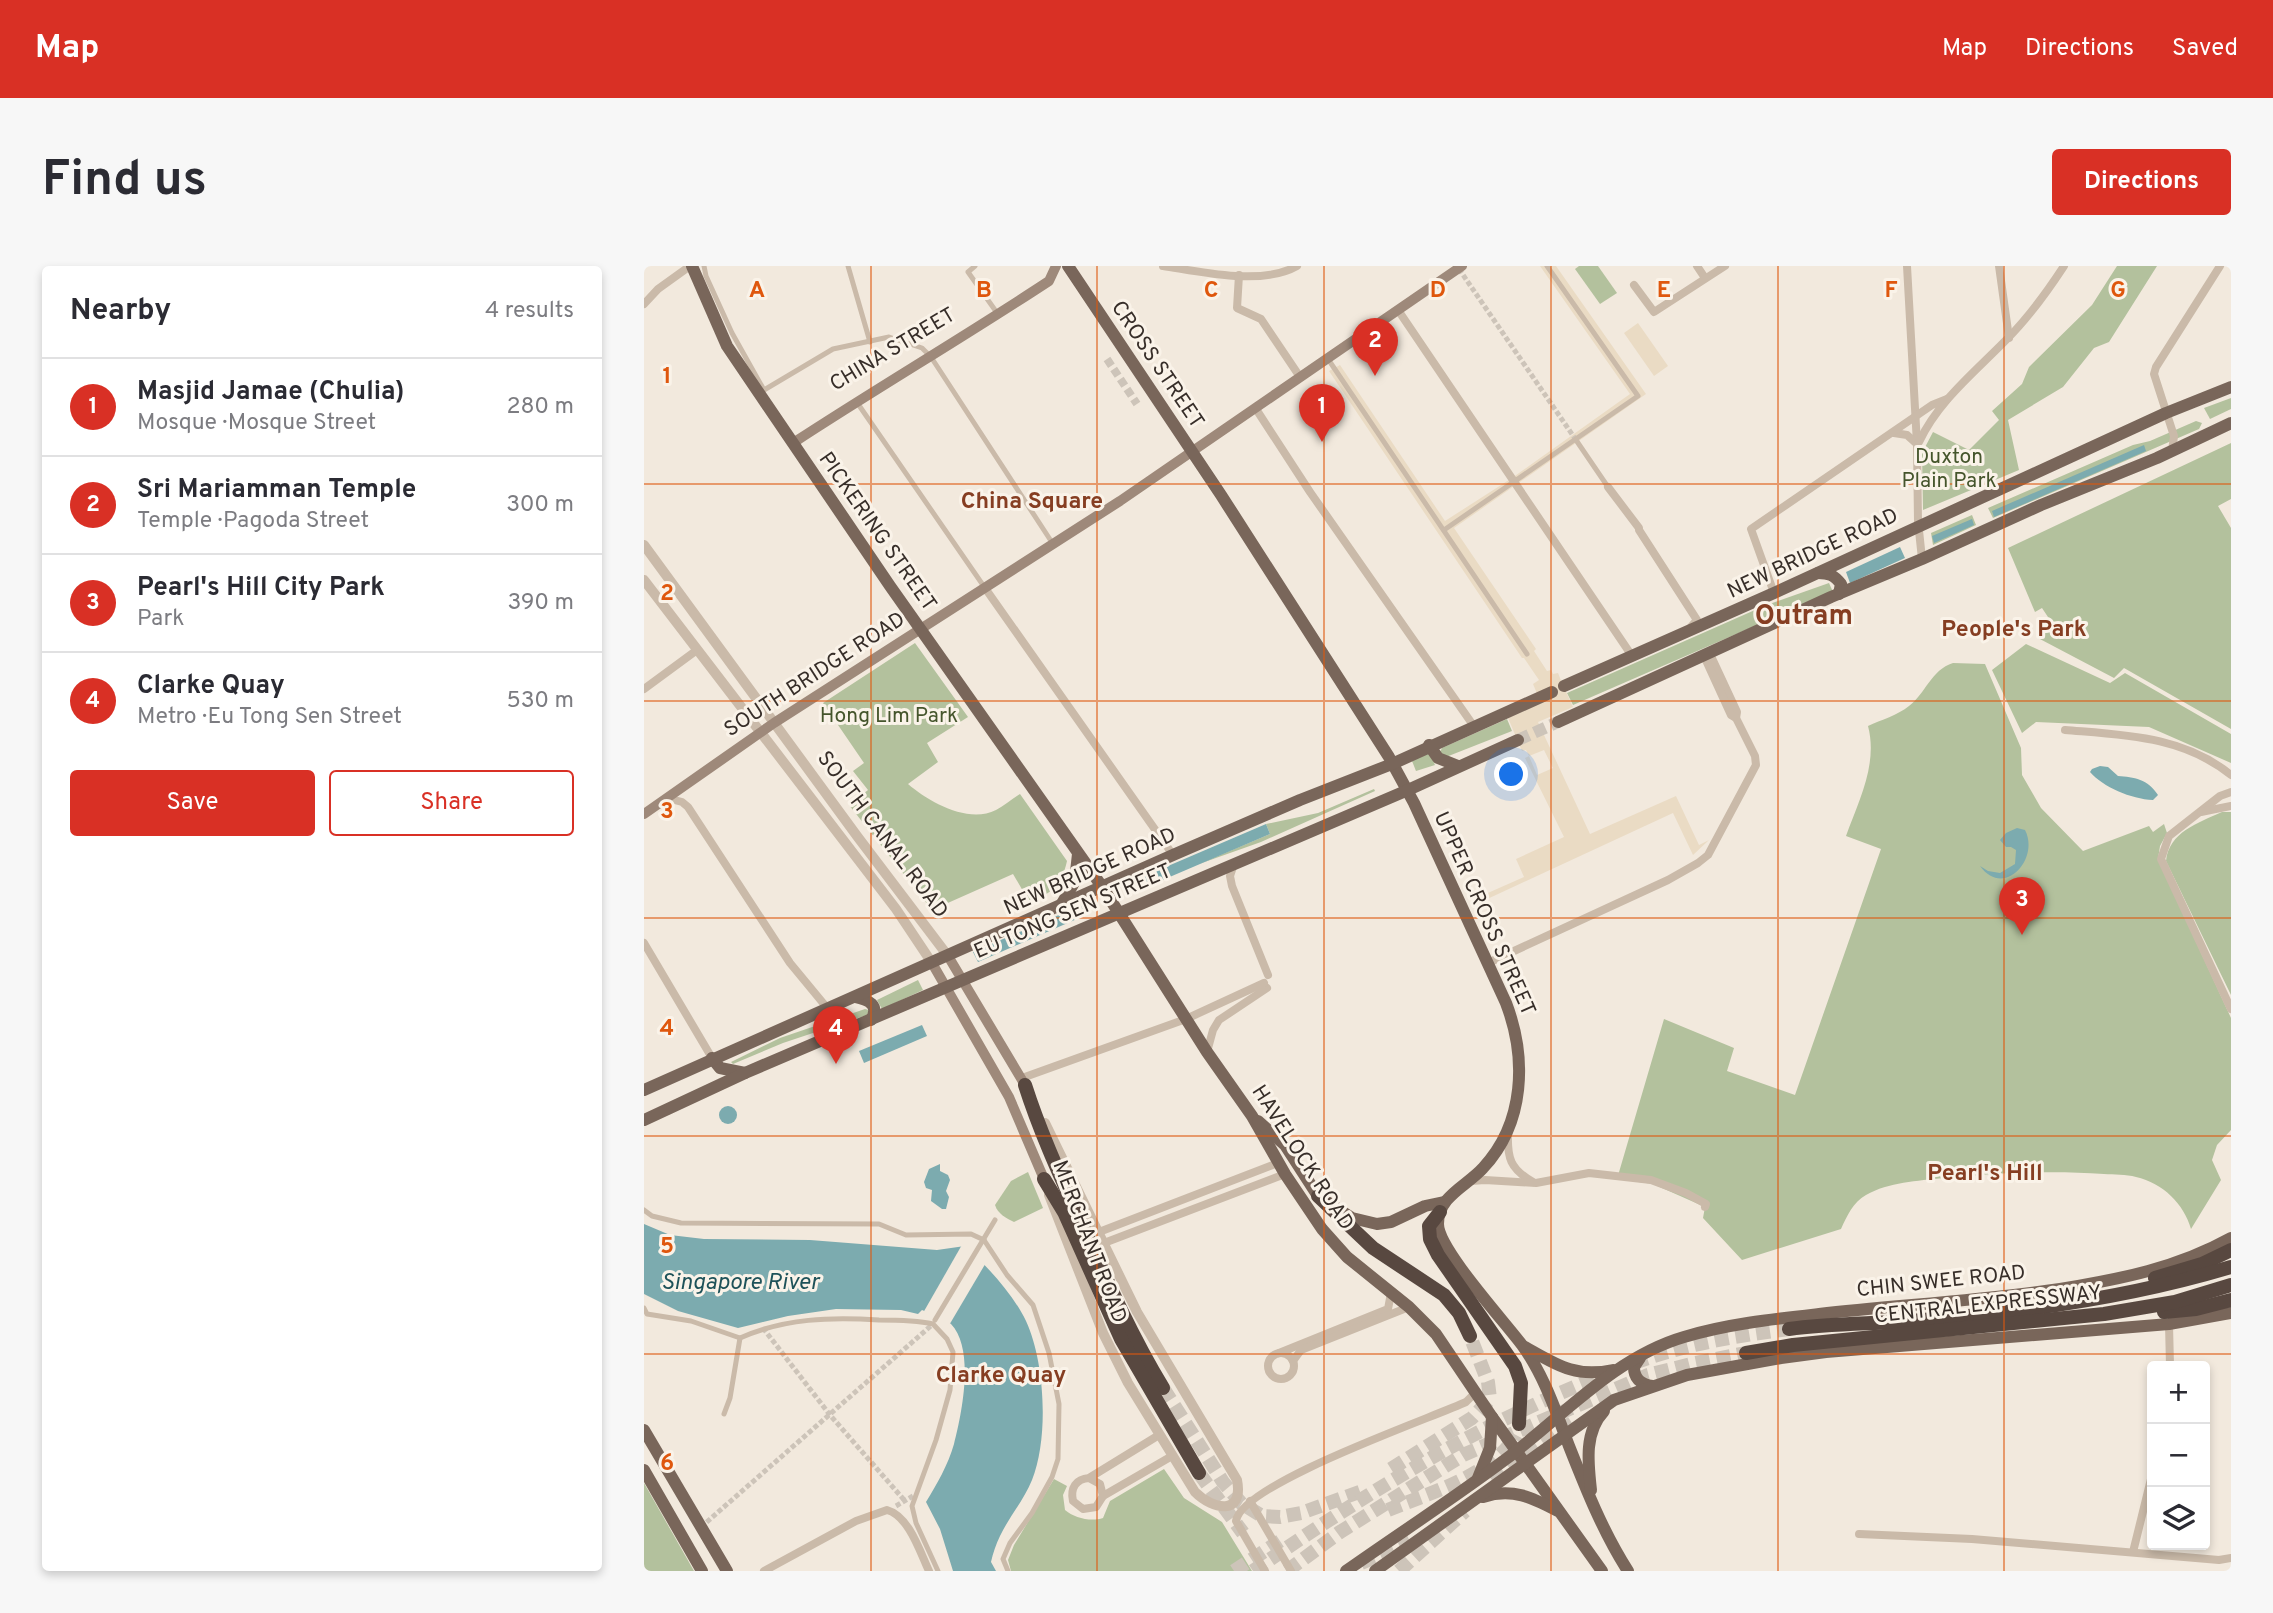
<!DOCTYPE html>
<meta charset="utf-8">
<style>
body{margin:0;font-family:Overpass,sans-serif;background:#f7f7f7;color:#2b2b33}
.controls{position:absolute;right:21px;bottom:21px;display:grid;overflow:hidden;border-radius:7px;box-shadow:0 4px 10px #0003}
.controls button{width:63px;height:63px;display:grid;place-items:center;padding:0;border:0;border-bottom:2px solid #e1e1e2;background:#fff;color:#2b2b33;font:35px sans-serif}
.you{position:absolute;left:868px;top:509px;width:24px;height:24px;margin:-18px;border:5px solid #fff;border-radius:50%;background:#1a73e8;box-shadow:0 0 0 10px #1a73e833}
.badge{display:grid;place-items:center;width:46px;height:46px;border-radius:50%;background:#d93025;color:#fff;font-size:23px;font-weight:700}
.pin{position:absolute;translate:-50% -58px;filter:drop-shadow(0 2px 4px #0008)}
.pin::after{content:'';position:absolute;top:37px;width:24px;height:21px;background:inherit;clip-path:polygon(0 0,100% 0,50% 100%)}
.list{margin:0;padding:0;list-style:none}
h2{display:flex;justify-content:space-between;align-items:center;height:91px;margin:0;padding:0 28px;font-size:30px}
h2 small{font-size:23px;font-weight:400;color:#7c7c81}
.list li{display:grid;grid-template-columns:46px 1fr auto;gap:21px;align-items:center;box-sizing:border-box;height:98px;padding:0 28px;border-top:2px solid #e1e1e2}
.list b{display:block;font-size:26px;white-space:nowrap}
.list p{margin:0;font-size:23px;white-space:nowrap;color:#7c7c81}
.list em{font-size:23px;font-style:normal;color:#7c7c81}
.actions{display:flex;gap:14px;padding:21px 28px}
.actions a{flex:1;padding:16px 0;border:2px solid #d93025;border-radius:7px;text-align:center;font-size:24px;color:#d93025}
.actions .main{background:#d93025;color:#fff}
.icon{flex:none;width:38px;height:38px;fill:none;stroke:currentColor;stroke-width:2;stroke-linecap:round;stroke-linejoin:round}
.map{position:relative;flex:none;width:1587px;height:1305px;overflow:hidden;border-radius:7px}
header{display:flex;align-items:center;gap:42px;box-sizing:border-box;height:98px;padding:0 35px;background:#d93025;color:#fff}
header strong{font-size:33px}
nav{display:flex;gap:38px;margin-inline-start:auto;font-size:24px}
.intro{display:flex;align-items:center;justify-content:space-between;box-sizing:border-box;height:168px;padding:0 42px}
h1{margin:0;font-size:49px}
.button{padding:18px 32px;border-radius:7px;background:#d93025;color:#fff;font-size:24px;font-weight:700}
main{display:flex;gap:42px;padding:0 42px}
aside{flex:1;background:#fff;border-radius:7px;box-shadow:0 4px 10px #0003}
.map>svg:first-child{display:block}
</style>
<header>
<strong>Map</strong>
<nav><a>Map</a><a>Directions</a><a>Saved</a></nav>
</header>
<div class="intro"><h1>Find us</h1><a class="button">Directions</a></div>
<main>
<aside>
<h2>Nearby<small>4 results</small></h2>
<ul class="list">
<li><span class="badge">1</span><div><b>Masjid Jamae (Chulia)</b><p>Mosque · Mosque Street</p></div><em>280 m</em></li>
<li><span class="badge">2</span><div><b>Sri Mariamman Temple</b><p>Temple · Pagoda Street</p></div><em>300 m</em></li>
<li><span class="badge">3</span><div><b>Pearl's Hill City Park</b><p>Park</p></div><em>390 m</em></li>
<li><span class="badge">4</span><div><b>Clarke Quay</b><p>Metro · Eu Tong Sen Street</p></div><em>530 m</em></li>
</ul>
<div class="actions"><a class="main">Save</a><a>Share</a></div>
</aside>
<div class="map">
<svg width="1587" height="1305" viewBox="0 0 1587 1305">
<rect width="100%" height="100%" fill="#f2e9dd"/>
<!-- green -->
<g fill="#b3c19d">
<path d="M 935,0 L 954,0 L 973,27 L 956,38 L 931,3 Z"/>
<path d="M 1473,0 L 1513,0 L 1465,76 L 1450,82 L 1419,121 L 1364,154 L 1375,204 L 1279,244 L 1278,187 L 1289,166 L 1325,184 L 1355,154 L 1348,145 L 1378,118 L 1385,101 L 1448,39 Z"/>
<path d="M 1587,132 L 1587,143 L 1566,153 L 1560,142 Z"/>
<path d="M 1552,155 L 1558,157 L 1555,163 L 1349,252 L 1344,242 L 1489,179 L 1506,175 Z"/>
<path d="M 1587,177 L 1587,233 L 1574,240 L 1587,262 L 1587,463 L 1480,402 L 1470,412 L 1394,372 L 1404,351 L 1398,342 L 1391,346 L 1364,282 Z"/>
<path d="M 1328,249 L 1332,259 L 1289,279 L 1287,267 Z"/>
<path d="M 1185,317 L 1189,326 L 929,439 L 923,427 L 1120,340 Z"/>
<path d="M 271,377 L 324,451 L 283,477 L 294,496 L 264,518 C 285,536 324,558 352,544 C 360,540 368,533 376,528 L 423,595 C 417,621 408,626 386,637 L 369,608 L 288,644 L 205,539 L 224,524 L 209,505 L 220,497 L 179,437 Z"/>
<path d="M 1382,378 L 1466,417 L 1481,407 L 1587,468 L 1587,497 L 1505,461 L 1392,456 L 1378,467 L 1348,404 Z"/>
<path d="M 1309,397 L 1341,398 L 1377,482 L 1378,509 L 1397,542 L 1439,585 L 1505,560 L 1509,566 L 1520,558 L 1523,567 L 1516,580 L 1514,593 L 1587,752 L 1587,864 L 1573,879 L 1568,894 L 1577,914 L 1547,963 C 1540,938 1519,917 1492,911 C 1482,908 1470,909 1460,908 C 1406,904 1353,907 1300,912 C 1273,915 1245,916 1222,929 C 1209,936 1203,950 1197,963 L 1098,994 L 1059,952 L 1061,941 L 1009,918 L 973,913 L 1020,753 L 1090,782 L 1083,805 L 1151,829 L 1237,583 L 1202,570 C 1215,534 1234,498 1224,460 C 1237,454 1254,449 1265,440 C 1282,427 1287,404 1309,397 Z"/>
<path d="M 863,453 L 868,465 L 802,491 L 796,486 L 798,482 Z"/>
<path d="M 785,486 L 791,499 L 772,505 L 768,495 Z"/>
<path d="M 730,523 L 731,525 L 617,576 L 555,598 L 626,568 L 622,558 L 674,547 Z"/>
<path d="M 1578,546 L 1587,546 L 1587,729 L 1522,595 C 1525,566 1554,557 1578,546 Z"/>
<path d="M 274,714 L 279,724 L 238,743 L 233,734 Z"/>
<path d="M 221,743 L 225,744 L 223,749 L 139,777 L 89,798 L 87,796 L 136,772 Z"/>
<path d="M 384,906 L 399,942 L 370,956 C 362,952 354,948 351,939 L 367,915 Z"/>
<path d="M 520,1203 L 540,1232 L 578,1256 L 608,1305 L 367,1305 L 364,1294 L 370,1279 L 410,1213 L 423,1220 L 419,1229 L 421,1244 C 430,1252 447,1256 459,1252 L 466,1235 Z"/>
<path d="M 0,1217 L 50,1305 L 0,1305 Z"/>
</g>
<!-- plaza -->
<g fill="#eadbc4" fill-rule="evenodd">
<path d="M 896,0 L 912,0 L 1002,128 L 810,262 L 892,383 L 890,385 L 903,405 L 907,404 L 909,408 L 914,407 L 918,417 L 929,441 L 894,456 L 946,568 L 1032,530 L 1055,579 L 1065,574 L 1049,589 L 1029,547 L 839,635 L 837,630 L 880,611 L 872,593 L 920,571 L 881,492 L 885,490 L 882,484 L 878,485 L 864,452 L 897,437 L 889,418 L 895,414 L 880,392 L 878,392 L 685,105 L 696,99 L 801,255 L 868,212 L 986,128 ZM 900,484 L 909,502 L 893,509 L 885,490 Z"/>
<path d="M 994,57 L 1024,100 L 1010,110 L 980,67 Z"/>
</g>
<!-- water -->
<g fill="#7cabaf">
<path d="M 1500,179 L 1502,185 L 1350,251 L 1348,245 Z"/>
<path d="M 1328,253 L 1330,259 L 1290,277 L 1288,270 Z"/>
<path d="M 1256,281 L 1261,292 L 1206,317 L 1202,306 Z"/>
<path d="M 1456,500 L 1464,501 L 1474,510 C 1490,511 1504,513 1514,529 L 1509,534 C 1487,533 1459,521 1446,506 L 1448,503 Z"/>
<path d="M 622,558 L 626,568 L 493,625 L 489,615 Z"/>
<path d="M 1373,562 L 1381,564 C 1396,593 1360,633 1336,600 L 1344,605 L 1356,607 L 1371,598 L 1372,584 L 1367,581 L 1362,581 L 1356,574 L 1362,567 Z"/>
<path d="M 438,639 L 442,649 L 334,696 L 329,686 Z"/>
<path d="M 278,759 L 283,770 L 220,797 L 215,785 Z"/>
<circle cx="84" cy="849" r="9"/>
<path d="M 296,898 L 296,905 L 304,909 L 306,914 L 302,925 L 305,931 L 302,943 L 298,943 L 287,935 L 288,924 L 282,922 L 280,916 L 285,903 Z"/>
<path d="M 0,958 L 26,969 L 60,973 L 166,974 L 293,984 L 321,980 C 343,1000 369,1028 382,1055 C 401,1096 405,1172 388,1214 C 380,1234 365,1251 356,1270 C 352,1278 349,1287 347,1296 L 352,1305 L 309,1305 L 296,1263 L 282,1236 C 293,1218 304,1199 310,1178 C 318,1147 331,1083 307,1058 C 300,1052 287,1048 278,1044 L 274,1048 L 257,1044 L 192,1043 L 144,1050 L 94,1062 L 34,1045 L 0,1028 Z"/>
</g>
<!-- pier -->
<path fill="#f2e9dd" d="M 319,977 L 343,995 L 304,1061 L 279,1047 Z"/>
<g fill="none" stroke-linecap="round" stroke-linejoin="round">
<!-- pedestrian-tunnel -->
<g stroke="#cdc4b9" stroke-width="5" stroke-dasharray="5 2.5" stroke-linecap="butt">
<path d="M 815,3 L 932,174"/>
<path d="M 119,1062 L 186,1149 L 261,1235"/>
<path d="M 252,1240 L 269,1230"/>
<path d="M 57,1261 L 289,1058"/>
</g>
<!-- minor-tunnel -->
<path stroke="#cdc4b9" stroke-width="8" stroke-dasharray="8 4" stroke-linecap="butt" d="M 463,93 L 493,138"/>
<!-- primary-tunnel -->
<path stroke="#cdc4b9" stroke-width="12" stroke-dasharray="12 6" stroke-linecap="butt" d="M 874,474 L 914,456"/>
<!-- motorway-tunnel -->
<g stroke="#cdc4b9" stroke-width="14" stroke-dasharray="14 7" stroke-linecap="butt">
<path d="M 990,1097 C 1041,1078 1092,1070 1145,1063"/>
<path d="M 519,1122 L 579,1216 L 597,1237 L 618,1250 L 636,1251 L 657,1247 L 718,1225"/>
<path d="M 747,1203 L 828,1152 L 846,1133 L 844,1116 L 826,1070"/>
<path d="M 555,1207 L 599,1267"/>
<path d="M 850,1216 C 874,1192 901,1174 929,1156"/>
<path d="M 744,1244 C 785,1227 850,1209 872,1169"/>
<path d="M 717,1297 L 766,1276"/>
<path d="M 590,1305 L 636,1275"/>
<path d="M 609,1305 C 722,1227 839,1155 968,1106"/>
<path d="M 643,1305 L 696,1266 L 819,1189 L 1004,1109 L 1051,1097 L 1102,1087"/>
<path d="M 755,1305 L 821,1245"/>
</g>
<!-- pedestrian -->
<g stroke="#cabaa9" stroke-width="5">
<path d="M 60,0 L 62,10 L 88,67 L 120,124 L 189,83 L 245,71 L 278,82 L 287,91 L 409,278"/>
<path d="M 204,0 L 226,76"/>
<path d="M 331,0 L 324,6 L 351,44"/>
<path d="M 684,93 L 883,388"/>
<path d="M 212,135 L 341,322"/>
<path d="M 932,174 L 964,221"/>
<path d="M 800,264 L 994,130 L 903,0"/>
<path d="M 0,944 L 8,950 L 37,957 L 235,958 L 262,969 L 327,968 L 340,974"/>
<path d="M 340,974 L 363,1009 L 389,1039 L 405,1087 L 415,1138 L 414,1193 L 408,1211 L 388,1247 L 366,1277 L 359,1293 L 364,1305"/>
<path d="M 0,1042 L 3,1048 L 47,1055 L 96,1072 C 141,1052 187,1051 235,1054 C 253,1054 271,1054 289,1058 L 303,1073 L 309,1086 L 306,1124 L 292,1174 L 268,1240 L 272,1257 L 294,1305"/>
<path d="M 291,1054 L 351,954"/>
<path d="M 80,1148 L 86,1132 L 96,1072"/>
</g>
<!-- minor -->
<g stroke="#cabaa9" stroke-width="8">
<path d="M 519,0 C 558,6 618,20 653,0"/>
<path d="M 1053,0 L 1061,12"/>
<path d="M 1263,0 L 1273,178 L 1274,255 L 1278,293"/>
<path d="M 1355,0 L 1365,72"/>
<path d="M 595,9 L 593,42 L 617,53 L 656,111"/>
<path d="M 990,19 L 1010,46 L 1081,0"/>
<path d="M 0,38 L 14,23 L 46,0"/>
<path d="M 754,44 L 988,390"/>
<path d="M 612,143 L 666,226 L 829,459"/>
<path d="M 1250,167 L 1263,169 L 1273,178"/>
<path d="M 1275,176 C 1295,134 1331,106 1363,73 C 1385,51 1403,26 1420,0"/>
<path d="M 1528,185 L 1530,170 L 1510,108 L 1512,101 L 1576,0"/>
<path d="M 964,221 L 995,262 L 995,264 L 1053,354 L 1046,362"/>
<path d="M 341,322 L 529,589"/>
<path d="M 1130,327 L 1107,263 L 1288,139 L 1303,133"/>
<path d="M 1066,388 L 1093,446 L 1092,452"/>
<path d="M 0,423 L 53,384"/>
<path d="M 1421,464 C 1480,469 1539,470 1587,509"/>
<path d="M 1587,526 L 1576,530 L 1525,570 L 1517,593 L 1587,743"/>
<path d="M 23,532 L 38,536 L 44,541 L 146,697 L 184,743"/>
<path d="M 1557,546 L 1587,540"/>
<path d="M 590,598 L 586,610 L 588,620 L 624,709"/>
<path d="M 0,677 L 68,792"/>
<path d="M 844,697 L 1024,614 L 1054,597 L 1064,589 L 1112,499 L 1111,490 L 1092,452 L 1087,449 L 1060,390"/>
<path d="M 563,786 L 569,764 L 575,754 L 623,722"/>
<path d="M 378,812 L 542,753 L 620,717"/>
<path d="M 864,866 C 863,892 866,903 889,916"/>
<path d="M 827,915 L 841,914 L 892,917 L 945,907 L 1007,914 L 1042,927 L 1062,938 L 1061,941"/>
<path d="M 455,966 L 634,897"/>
<path d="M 460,977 L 641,908"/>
<path d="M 1525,1058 L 1526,1100"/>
<circle cx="637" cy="1100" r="13"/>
<path d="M 635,1087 L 744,1043 L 747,1027"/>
<path d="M 649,1095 L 657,1084 L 765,1041"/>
<path d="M 445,1212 L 456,1218 L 459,1230 L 452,1241 L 439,1243 L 429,1235 C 426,1222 432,1213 445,1212 L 515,1169"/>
<path d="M 459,1230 L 528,1190"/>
<path d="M 606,1235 L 647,1305"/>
<path d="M 1215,1268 L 1328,1273 L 1575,1294 L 1587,1292"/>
<path d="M 1489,1286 L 1508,1209"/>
<path d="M 120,1305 L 212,1255 L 243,1244 C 265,1250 276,1286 285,1305"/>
<path d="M 621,1305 L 592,1255 C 597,1218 785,1153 822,1136 L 832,1126"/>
</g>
<!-- tertiary -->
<g stroke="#cabaa9" stroke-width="10">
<path d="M 0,279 L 213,570 L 304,690"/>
<path d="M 0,314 L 252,643 L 288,697"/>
<path d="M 401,857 L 493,1046 L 593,1214 C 600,1250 569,1244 551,1226 L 484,1117 L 459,1067 L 405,929"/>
</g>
<!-- secondary -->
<g stroke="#9e897a" stroke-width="10">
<path d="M 149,177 C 233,122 320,71 405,15 L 412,0"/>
<path d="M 0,548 L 130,457 L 476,235 L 818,0"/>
<path d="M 304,690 L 381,819"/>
<path d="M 288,697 L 365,831 L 400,913"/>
</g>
<!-- primary -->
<g stroke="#79665a" stroke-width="12">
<path d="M 48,0 L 83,80 L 246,320 L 459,622 L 563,786 L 608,850 L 641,908 L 678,963 L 703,991 L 765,1041 L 792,1068 L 848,1151 L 958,1305"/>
<path d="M 424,0 L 577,229 L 745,491 L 770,537 L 862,737 C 883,792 881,857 839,902 C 823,920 794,930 794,958 C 794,983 861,1056 878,1079 C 900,1109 912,1146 925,1180 C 942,1223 959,1266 984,1305"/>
<path d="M 1174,307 C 1185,307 1190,309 1197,318 L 1195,328"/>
<path d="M 920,420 L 1130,327 L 1522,147 L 1587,121"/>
<path d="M 914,456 L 1187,331 L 1278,293 L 1397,239 L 1513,192 L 1587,157"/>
<path d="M 785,479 L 794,492 L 814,500"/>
<path d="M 416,641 L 431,615 L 434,588"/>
<path d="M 211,731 C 225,734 236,739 227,754"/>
<path d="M 68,792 L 76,802 L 101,807"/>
<path d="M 0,824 L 529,589 L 656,534 L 748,498 L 908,426"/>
<path d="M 0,854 L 101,807 L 764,524 L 874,474"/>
<path d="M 614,855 L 641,879 L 674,930 L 708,952 L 733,958 L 747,956 L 781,940 L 800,936"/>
<path d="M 881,1081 C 913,1099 931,1112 969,1104"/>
<path d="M 996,1092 L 990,1101 C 990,1113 997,1118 1008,1120"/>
<path d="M 0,1164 L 83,1305"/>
<path d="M 0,1204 L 58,1305"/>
<path d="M 834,1212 L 846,1182 L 848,1151"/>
<path d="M 947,1224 C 944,1197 940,1166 960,1145"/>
<path d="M 839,1231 C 868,1221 889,1232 914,1245"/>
<path d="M 702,1305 C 756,1267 810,1232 862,1193 C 918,1151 971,1091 1040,1071 C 1083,1058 1130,1053 1175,1048 C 1255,1039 1336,1035 1416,1023 C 1477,1013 1533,1002 1587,972"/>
<path d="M 731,1305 L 970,1134 L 1043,1109 L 1137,1092 L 1182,1086 L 1525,1058 L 1587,1047"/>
</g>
<!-- motorway -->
<g stroke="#584840" stroke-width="14">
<path d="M 381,819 C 397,869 419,916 440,963 C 464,1017 488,1071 519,1122"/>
<path d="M 400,913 L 420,946 L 477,1073 L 555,1207"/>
<path d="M 674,930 L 729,982 L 800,1029 L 815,1047 L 826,1070"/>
<path d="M 796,946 L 785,960 L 786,973 L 794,989 L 871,1100 L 877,1117 L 875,1158"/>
<path d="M 1511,1012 L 1558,998 L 1587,984"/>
<path d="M 1520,1046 L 1552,1043 L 1587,1034"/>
<path d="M 1145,1063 C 1189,1057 1234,1058 1278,1054 C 1383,1046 1487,1031 1587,1001"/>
<path d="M 1102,1087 L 1149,1079 L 1460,1048 L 1531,1036 L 1587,1019"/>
</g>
</g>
<!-- grid -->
<path fill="none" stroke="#df570d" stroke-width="2" stroke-opacity="0.55" d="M 227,0 L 227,1305M 453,0 L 453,1305M 680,0 L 680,1305M 907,0 L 907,1305M 1134,0 L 1134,1305M 1360,0 L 1360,1305M 0,218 L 1587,218M 0,435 L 1587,435M 0,652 L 1587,652M 0,870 L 1587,870M 0,1088 L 1587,1088"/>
<g text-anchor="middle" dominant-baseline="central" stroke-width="6" stroke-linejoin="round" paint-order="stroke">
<!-- street labels -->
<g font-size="21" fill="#372e29" stroke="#faf3e9">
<text transform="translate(249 84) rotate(-31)">CHINA STREET</text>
<text transform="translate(513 99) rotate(56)">CROSS STREET</text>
<text transform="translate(233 266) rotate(55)">PICKERING STREET</text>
<text transform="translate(1169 288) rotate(-25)">NEW BRIDGE ROAD</text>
<text transform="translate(171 409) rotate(-33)">SOUTH BRIDGE ROAD</text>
<text transform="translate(238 569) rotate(53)">SOUTH CANAL ROAD</text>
<text transform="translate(446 606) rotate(-24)">NEW BRIDGE ROAD</text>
<text transform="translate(429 646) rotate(-23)">EU TONG SEN STREET</text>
<text transform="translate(840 648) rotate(66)">UPPER CROSS STREET</text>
<text transform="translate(658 892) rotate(57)">HAVELOCK ROAD</text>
<text transform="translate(445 976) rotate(69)">MERCHANT ROAD</text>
<text transform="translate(1297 1016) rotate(-6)">CHIN SWEE ROAD</text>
<text transform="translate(1344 1039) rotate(-6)">CENTRAL EXPRESSWAY</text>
</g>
<!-- park labels -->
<g font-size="21" fill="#45552c" stroke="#faf3e9">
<text x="1305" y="191">Duxton<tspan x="1305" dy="24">Plain Park</tspan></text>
<text x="245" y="450">Hong Lim Park</text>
</g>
<!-- neighbourhood labels -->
<g font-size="23" font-weight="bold" fill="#863e22" stroke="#faf3e9">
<text x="388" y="236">China Square</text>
<text x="1370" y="364">People's Park</text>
<text x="1341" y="908">Pearl's Hill</text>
<text x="357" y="1110">Clarke Quay</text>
</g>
<!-- water labels -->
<g font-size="23" font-style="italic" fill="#1e5259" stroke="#faf3e9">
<text x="96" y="1017">Singapore River</text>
</g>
<!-- district labels -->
<g font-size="28" font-weight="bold" fill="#863e22" stroke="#faf3e9">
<text x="1160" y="351">Outram</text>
</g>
</g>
<g font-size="23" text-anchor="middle" font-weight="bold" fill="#df570d" stroke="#faf3e9" stroke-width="6" stroke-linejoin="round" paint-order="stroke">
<text x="113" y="31">A</text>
<text x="340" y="31">B</text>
<text x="567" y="31">C</text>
<text x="794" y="31">D</text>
<text x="1020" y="31">E</text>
<text x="1247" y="31">F</text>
<text x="1474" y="31">G</text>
<text x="23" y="117">1</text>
<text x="23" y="334">2</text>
<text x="23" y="552">3</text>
<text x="23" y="769">4</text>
<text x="23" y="987">5</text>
<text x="23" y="1204">6</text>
</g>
</svg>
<div class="controls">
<button>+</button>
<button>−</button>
<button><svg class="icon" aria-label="layers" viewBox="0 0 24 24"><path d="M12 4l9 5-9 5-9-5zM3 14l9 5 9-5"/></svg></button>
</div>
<div class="you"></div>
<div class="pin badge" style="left:678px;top:176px">1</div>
<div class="pin badge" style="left:731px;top:110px">2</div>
<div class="pin badge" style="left:1378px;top:669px">3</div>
<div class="pin badge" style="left:192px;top:798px">4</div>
</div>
</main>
